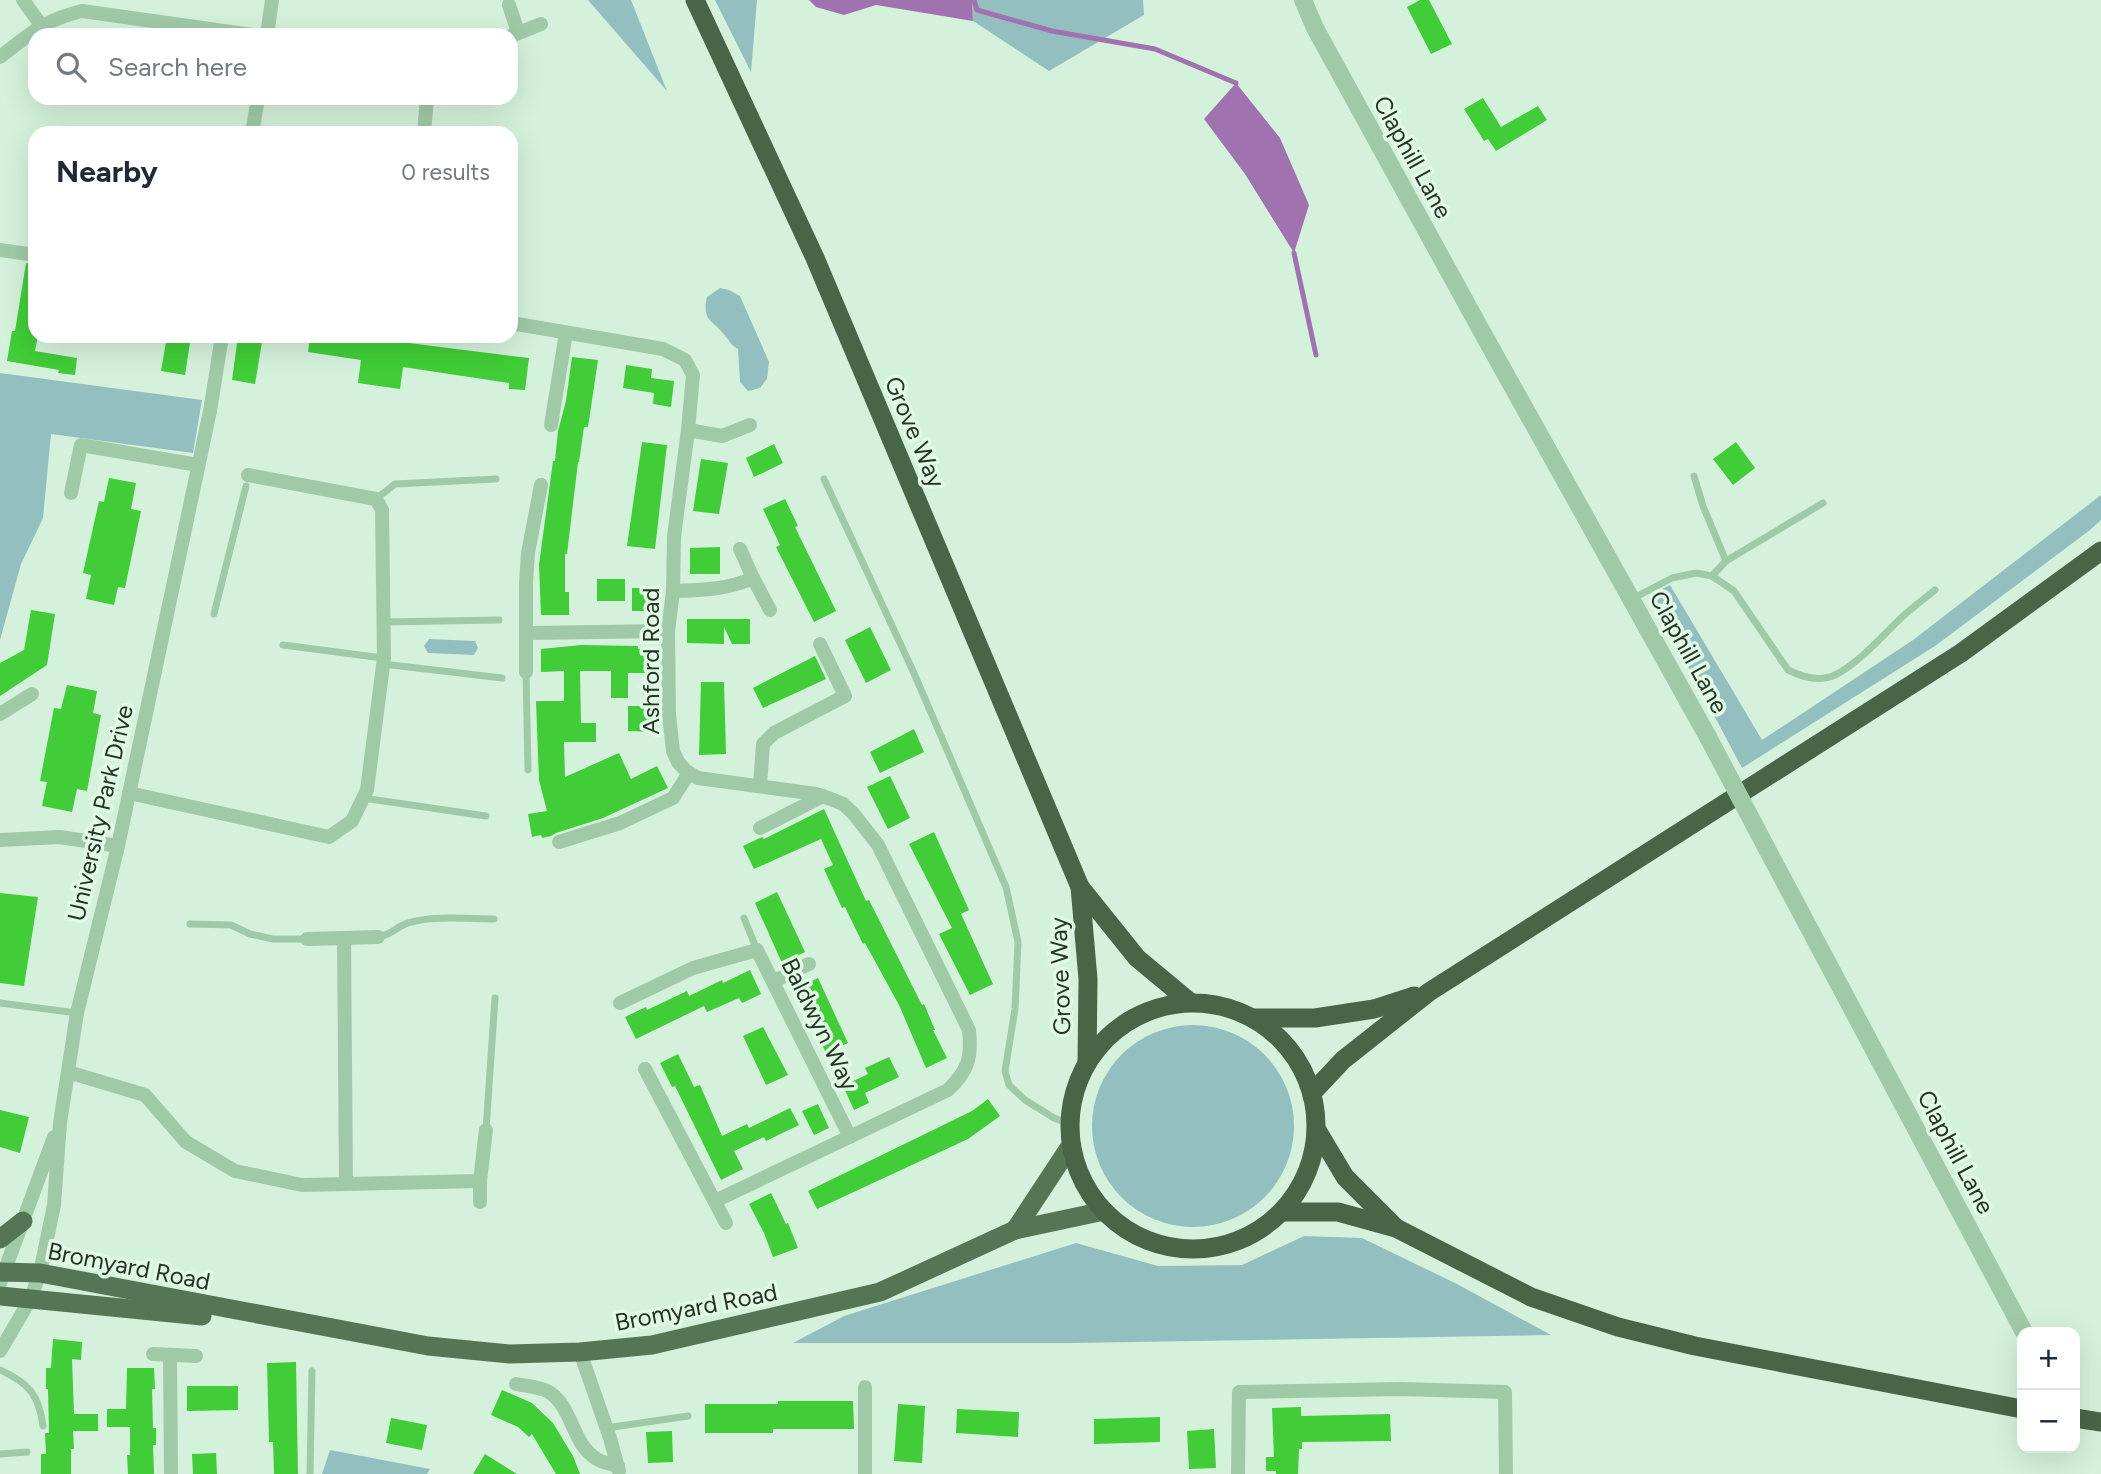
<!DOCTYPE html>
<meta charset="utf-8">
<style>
body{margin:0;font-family:Figtree,sans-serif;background:#f2f2f3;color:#1f2937}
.controls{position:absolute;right:21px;bottom:21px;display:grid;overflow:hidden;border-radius:14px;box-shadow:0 7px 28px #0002}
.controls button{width:63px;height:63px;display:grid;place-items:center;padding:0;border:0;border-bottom:2px solid #e0e1e3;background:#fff;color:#1f2937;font:35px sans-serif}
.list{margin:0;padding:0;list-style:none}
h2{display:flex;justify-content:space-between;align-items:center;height:91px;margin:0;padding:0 28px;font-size:30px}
h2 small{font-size:23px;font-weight:400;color:#747a83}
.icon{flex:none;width:38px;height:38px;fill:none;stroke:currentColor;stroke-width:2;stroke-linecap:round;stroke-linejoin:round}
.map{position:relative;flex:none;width:2101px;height:1474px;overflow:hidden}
.search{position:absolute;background:#fff;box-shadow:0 7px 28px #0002;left:28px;top:28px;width:490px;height:77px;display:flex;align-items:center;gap:18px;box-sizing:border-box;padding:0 24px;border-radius:21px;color:#747a83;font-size:26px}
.panel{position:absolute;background:#fff;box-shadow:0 7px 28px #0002;left:28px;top:126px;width:490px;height:217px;border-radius:21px}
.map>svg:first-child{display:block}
</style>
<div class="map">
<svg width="2101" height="1474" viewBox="0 0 2101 1474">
<rect width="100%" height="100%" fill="#d4f2db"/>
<!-- green -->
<g fill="#94bfc1">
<path d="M 588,0 L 631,0 L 667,91 Z"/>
<path d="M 715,0 L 757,0 L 751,72 Z"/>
<path d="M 972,0 L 1143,0 L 1144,15 L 1049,71 L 973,21 Z"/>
<path d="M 720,288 L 729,290 L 740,296 L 769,362 L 767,379 L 760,388 L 748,391 L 740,382 L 738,349 C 731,345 731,343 726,337 C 714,320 701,322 707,297 Z"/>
<path d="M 0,373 L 202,400 L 193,453 L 51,434 L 43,518 L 21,564 L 0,640 Z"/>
<path d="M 2101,495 L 2101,520 L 2090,530 L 1935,646 L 1742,768 L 1650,595 L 1670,585 L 1762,740 L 1913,640 Z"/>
<path d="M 429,639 L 475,641 L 478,648 L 474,655 L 428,653 L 424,646 Z"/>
<circle cx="1193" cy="1126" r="101"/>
<path d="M 1304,1236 L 1362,1238 L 1457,1284 L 1551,1335 L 1074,1343 L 793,1343 L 844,1316 L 1076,1243 L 1158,1266 L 1242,1265 Z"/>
<path d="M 330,1450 L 430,1469 L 427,1474 L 322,1474 Z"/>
</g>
<!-- water -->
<g fill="#a072b0">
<path d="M 809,0 L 972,0 L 973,21 L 876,5 L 844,15 L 816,7 Z"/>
<path d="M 1236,83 L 1280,138 L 1309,205 L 1294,253 L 1245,174 L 1204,119 Z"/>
</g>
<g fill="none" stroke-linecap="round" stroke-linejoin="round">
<!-- stream -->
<g stroke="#a072b0" stroke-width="5">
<path d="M 974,0 L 977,10 L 1052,31 L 1155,49 L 1236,83"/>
<path d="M 1294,253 L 1316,355"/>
</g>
</g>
<!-- building -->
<g fill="#40cd37">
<path d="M 1420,0 L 1429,0 L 1452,44 L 1431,54 L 1407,7 Z"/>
<path d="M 1483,98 L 1501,127 L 1538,106 L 1547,120 L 1496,151 L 1488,139 L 1484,141 L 1464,109 Z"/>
<path d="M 26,263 L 35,264 L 35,336 L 38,336 L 35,351 L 77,358 L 75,375 L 58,373 L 59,370 L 7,361 L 12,331 L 15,331 Z"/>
<path d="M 167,336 L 191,336 L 185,375 L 161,371 Z"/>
<path d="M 238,336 L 263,336 L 255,384 L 232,380 Z"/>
<path d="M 310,336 L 384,336 L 401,339 L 401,342 L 529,358 L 525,390 L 509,389 L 509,383 L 403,367 L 400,389 L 358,383 L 361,360 L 308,352 Z"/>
<path d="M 572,357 L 598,360 L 588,427 L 584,427 L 579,462 L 578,462 L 567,554 L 565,554 L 565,592 L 569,592 L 569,615 L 541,615 L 539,565 L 553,461 L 555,461 L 558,431 L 566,401 Z"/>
<path d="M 626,365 L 652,369 L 651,378 L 674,381 L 671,407 L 653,404 L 654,393 L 623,388 Z"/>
<path d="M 642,442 L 667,445 L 655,549 L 627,546 Z"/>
<path d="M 1736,442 L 1755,468 L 1733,485 L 1713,459 Z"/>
<path d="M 774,444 L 783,463 L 754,477 L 746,458 Z"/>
<path d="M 701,459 L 728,463 L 719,514 L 693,511 Z"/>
<path d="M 109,478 L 136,483 L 131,509 L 141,511 L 125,588 L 118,587 L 114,605 L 86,599 L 91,575 L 83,573 L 99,501 L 104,502 Z"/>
<path d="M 785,499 L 798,526 L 795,527 L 836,611 L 814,622 L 776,547 L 780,545 L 763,509 Z"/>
<path d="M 720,547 L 720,574 L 690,574 L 690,548 Z"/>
<rect x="597" y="579" width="28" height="22"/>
<rect x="632" y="588" width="22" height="23"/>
<path d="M 31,610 L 55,614 L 47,665 L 0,696 L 0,663 L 24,650 Z"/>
<path d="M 687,619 L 750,619 L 750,644 L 732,644 L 724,627 L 724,644 L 687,643 Z"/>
<path d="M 870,627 L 891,670 L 866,683 L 845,640 Z"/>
<path d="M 581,645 L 638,646 L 638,649 L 647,648 L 647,673 L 628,673 L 628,698 L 611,698 L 611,671 L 580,671 L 581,723 L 596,723 L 596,742 L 564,742 L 565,777 L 619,753 L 631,779 L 657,766 L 668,788 L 603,818 L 556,833 L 551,836 L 542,838 L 541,835 L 532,837 L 528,814 L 547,811 L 539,780 L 536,701 L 564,701 L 564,671 L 541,672 L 541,649 Z"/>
<path d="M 815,656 L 826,679 L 763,708 L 753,688 Z"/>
<path d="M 701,682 L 724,682 L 726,754 L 699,755 Z"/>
<path d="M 67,685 L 97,691 L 93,713 L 101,715 L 87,791 L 77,789 L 72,812 L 42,806 L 47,782 L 40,781 L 54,708 L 61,709 Z"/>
<path d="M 628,706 L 654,706 L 654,732 L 628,731 Z"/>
<path d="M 914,729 L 924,752 L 880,773 L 870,752 Z"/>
<path d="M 890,776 L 910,818 L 888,829 L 867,787 Z"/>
<path d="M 824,809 L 866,901 L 869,900 L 922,1005 L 924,1004 L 935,1030 L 933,1030 L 947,1058 L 926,1068 L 899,1005 L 865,943 L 863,944 L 845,907 L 842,908 L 824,869 L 833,865 L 821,839 L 754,869 L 743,846 L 760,838 L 762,837 L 764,839 Z"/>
<path d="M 934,832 L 969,910 L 961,914 L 993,984 L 970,995 L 939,934 L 952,928 L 909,844 Z"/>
<path d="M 777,892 L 805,952 L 782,963 L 755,903 Z"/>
<path d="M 0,893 L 38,897 L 24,986 L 0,983 Z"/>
<path d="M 750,970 L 761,994 L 742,1003 L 739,998 L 707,1012 L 704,1006 L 636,1039 L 625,1017 L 646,1007 L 647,1010 L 687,991 L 689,996 L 722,980 L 723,983 Z"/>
<path d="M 818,978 L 848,1043 L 826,1053 L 795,989 Z"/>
<path d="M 763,1027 L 788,1075 L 766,1085 L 743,1036 Z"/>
<path d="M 678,1054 L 694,1087 L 700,1085 L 722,1136 L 747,1124 L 749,1128 L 790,1108 L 799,1125 L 766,1141 L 764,1137 L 734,1151 L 743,1169 L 721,1180 L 675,1086 L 672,1087 L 660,1063 Z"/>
<path d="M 889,1057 L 899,1077 L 865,1093 L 869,1103 L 854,1110 L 843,1086 L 868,1074 L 865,1068 Z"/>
<path d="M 988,1099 L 1000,1116 L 968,1139 L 817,1209 L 808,1191 L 972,1111 Z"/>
<path d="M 818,1104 L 829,1128 L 814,1135 L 802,1111 Z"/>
<path d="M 0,1110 L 29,1117 L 20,1153 L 0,1147 Z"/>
<path d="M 771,1193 L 786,1224 L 788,1223 L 798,1248 L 773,1257 L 764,1233 L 749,1204 Z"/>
<path d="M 53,1339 L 82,1342 L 81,1360 L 72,1359 L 74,1414 L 98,1414 L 98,1431 L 73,1431 L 74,1449 L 71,1449 L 71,1474 L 41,1474 L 41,1454 L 46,1454 L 45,1433 L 49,1433 L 48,1389 L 46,1389 L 46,1368 L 51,1368 Z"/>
<path d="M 296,1362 L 298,1474 L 274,1474 L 273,1442 L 269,1442 L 267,1363 Z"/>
<path d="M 127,1368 L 154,1368 L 155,1389 L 152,1389 L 153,1428 L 156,1428 L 156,1445 L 153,1445 L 154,1474 L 128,1474 L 127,1455 L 130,1455 L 130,1427 L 107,1427 L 107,1409 L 126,1409 Z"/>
<path d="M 187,1386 L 238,1386 L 238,1410 L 187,1411 Z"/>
<path d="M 502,1390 L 532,1403 L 553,1423 L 573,1456 L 580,1474 L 556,1474 L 532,1434 L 529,1437 L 518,1427 L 491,1415 Z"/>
<path d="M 778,1401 L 853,1401 L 854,1429 L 773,1429 L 773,1433 L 705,1433 L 705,1404 L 778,1404 Z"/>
<path d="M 898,1404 L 925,1406 L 922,1463 L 894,1461 Z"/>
<path d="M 1301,1407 L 1301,1416 L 1390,1414 L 1391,1441 L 1302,1442 L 1302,1449 L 1299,1449 L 1298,1474 L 1276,1474 L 1276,1471 L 1266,1471 L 1266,1457 L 1274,1457 L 1272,1408 Z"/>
<path d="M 957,1409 L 1019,1412 L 1018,1437 L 956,1433 Z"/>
<path d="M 1160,1417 L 1160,1442 L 1094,1444 L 1094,1419 Z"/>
<path d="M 391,1418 L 427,1425 L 422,1450 L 386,1443 Z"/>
<path d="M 1214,1429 L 1216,1468 L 1189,1469 L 1187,1431 Z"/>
<path d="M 672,1431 L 673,1462 L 648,1463 L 646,1432 Z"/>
<path d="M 216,1453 L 217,1474 L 193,1474 L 192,1454 Z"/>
<path d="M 485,1454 L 517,1474 L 473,1474 Z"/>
</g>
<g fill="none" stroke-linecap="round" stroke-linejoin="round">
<!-- service -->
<g stroke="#a0caa7" stroke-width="7">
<path d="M 1694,476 L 1703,506 L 1726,561 L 1712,576"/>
<path d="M 824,479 L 913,671 L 1006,887 L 1018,942 L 1015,1009 L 1005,1071 L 1009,1085 L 1025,1100 L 1054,1118 L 1070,1124"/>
<path d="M 376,499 L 395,484 L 496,479"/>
<path d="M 1726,561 L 1823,503"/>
<path d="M 1632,599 L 1672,578 L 1696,573 L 1712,576 L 1734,591 L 1788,670 C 1802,677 1820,682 1835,675 C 1859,663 1882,636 1901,618 C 1912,608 1924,599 1935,590"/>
<path d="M 214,614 L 246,486"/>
<path d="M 384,622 L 499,620"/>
<path d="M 283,645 L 383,658"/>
<path d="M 383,664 L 502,678"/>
<path d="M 526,672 L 528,770"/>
<path d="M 363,798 L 486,816"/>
<path d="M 744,918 L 757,950"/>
<path d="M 190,924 L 231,925 L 250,934 L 273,939 L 307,939"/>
<path d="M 378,937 C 392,935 397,926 408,923 C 433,915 468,919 494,919"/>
<path d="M 0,1003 L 77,1013"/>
<path d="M 486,1130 L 495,998"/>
<path d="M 0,1370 C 29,1383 39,1395 43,1426"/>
<path d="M 606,1428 L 688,1416"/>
<path d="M 0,1454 L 27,1452"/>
<path d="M 310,1474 L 312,1371"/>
</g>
<!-- minor -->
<g stroke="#a0caa7" stroke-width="14">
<path d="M 23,0 L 41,25"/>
<path d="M 509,5 L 518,32"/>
<path d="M 267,35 L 272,0"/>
<path d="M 511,36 L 541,24"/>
<path d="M 0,57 C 30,34 44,20 82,11 L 252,35"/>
<path d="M 252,133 L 258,98"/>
<path d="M 424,133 L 427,98"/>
<path d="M 0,250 L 35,255"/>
<path d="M 511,323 L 663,349 L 685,360 L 693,375 L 688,430 L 674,537 L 673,591 L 668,631 L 669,715 L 673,751 L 678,762 L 686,771 L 698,778 L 816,794 L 831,799 L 843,804 L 853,813 L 878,845 L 969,1030 C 972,1058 968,1071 948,1090 L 715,1201"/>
<path d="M 551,425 L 566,333"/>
<path d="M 688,430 L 722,436 L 750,425"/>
<path d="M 71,493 L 81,445 L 198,465"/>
<path d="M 740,549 L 753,578 L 770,610"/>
<path d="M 673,591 C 700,590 727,590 753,578"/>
<path d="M 527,633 L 668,631"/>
<path d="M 526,672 L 526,583 L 528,553 L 541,485"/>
<path d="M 0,714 L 32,694"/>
<path d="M 760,786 L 763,744 L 774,733 L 845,696 L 820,644"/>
<path d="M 129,793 L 329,837 L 352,821 L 367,790 L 384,658 L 382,510 L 376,499 L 248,475"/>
<path d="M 760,828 L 823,796"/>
<path d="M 0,840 L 60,837 L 118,846"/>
<path d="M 559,842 L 620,823 L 673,798 L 689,773"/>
<path d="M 344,938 L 346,1184"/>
<path d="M 307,939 L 378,937"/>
<path d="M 774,981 L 809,964"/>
<path d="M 620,1003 L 693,968 L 757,950 L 850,1137"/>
<path d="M 645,1069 L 726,1223"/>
<path d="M 68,1072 L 145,1095 L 186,1142 L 235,1171 L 302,1185 L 480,1181"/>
<path d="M 480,1202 L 480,1181 L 486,1130"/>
<path d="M 0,1283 L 54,1137"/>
<path d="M 0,1351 L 30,1300 L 40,1273 L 54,1205 L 60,1123 L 77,1013 L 118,846 L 210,411 L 222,336"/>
<path d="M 580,1352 L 610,1438 L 619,1471"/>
<path d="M 153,1354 L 196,1356"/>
<path d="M 170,1356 L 171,1474"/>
<path d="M 516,1384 C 526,1386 540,1387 549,1392 C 573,1407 572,1445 597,1459 C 603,1463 611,1464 618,1466"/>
<path d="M 865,1474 L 865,1387"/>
<path d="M 1238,1474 L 1239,1392 L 1400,1389 L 1505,1392 L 1506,1474"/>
</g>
<!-- tertiary -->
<g stroke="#a0caa7" stroke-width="18">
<path d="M 1303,0 L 1315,28 L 1481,330 L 1708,737"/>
<path d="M 1766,847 L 2024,1332"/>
</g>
<!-- primary -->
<g stroke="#547655" stroke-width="19">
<path d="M 1015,1230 L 1071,1145"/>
<path d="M 0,1239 L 23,1221"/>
<path d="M 0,1272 L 40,1273 L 428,1346 L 510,1354 L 580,1352 L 652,1345 L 880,1292 L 1015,1230 L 1104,1211"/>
<path d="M 0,1296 L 202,1316"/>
</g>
<!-- trunk -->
<g stroke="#476648" stroke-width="19">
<path d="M 695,0 L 815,258 L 1080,887 L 1137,958 L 1190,1002"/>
<path d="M 1080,887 L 1088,979 L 1087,1063"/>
<circle cx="1193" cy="1126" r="123"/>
<path d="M 1254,1018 L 1315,1018 L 1374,1009 L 1414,996"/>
<path d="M 1312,1093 L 1343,1060 L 1429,992 L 1961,653 L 2101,551"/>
<path d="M 1317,1130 L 1345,1177 L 1395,1227"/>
<path d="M 1282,1212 L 1338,1212 L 1396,1228 L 1531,1297 L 1618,1327 L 1695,1346 L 2022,1409"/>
<path d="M 2075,1418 L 2101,1422"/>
</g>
<!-- tertiary-bridge -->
<path stroke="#a0caa7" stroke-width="18" d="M 1708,737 L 1766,847"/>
</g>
<g text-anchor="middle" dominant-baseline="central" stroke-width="7" stroke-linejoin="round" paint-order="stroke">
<!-- street labels -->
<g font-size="24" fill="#243324" stroke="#e0fae6">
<text transform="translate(1413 157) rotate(61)">Claphill Lane</text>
<text transform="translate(915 432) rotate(67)">Grove Way</text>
<text transform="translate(1689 652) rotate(61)">Claphill Lane</text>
<text transform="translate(650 661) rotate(-90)">Ashford Road</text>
<text transform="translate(100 813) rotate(-77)">University Park Drive</text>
<text transform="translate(1060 976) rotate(-92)">Grove Way</text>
<text transform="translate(820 1024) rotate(64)">Baldwyn Way</text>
<text transform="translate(1956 1152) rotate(62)">Claphill Lane</text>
<text transform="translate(129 1266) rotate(11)">Bromyard Road</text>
<text transform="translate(696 1307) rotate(-11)">Bromyard Road</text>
</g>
</g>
</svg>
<div class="controls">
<button>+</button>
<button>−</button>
</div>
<div class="search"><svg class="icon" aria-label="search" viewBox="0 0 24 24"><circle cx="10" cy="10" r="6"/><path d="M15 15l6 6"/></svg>Search here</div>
<section class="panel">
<h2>Nearby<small>0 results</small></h2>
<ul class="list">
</ul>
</section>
</div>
